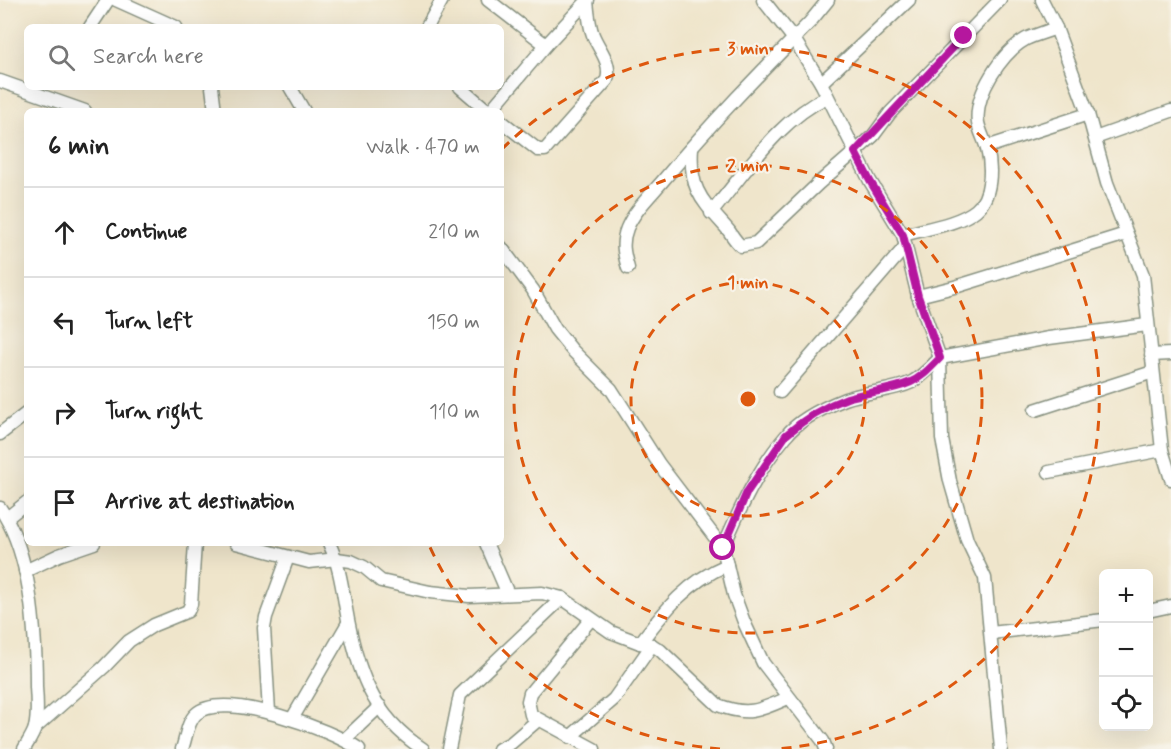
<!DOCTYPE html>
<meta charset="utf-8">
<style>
body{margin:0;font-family:Mynerve,sans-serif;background:#f6f6f6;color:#222}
.controls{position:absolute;right:18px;bottom:18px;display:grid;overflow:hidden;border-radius:9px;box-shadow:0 6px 24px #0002}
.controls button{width:54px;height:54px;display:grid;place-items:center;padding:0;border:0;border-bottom:2px solid #e0e0e0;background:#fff;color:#222;font:30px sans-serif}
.stop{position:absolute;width:18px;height:18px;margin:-14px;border:4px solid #b5179e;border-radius:50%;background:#fff}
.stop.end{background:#b5179e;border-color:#fff;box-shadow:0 2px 6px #0008}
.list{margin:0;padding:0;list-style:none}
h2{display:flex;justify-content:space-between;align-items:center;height:78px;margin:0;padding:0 24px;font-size:26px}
h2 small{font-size:20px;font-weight:400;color:#767676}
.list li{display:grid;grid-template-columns:39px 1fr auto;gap:18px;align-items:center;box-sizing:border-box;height:90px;padding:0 24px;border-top:2px solid #e0e0e0}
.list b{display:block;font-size:22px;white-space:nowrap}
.list em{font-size:20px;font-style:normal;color:#767676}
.icon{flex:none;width:33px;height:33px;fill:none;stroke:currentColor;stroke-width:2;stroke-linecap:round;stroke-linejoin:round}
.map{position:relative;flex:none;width:1171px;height:749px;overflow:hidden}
.search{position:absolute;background:#fff;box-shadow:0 6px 24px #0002;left:24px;top:24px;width:480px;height:66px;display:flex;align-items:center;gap:15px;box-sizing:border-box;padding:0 21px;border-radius:9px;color:#767676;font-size:22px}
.panel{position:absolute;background:#fff;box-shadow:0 6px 24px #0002;left:24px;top:108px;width:480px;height:438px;border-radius:9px}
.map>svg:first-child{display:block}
</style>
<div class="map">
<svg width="1171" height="749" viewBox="0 0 1171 749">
<rect width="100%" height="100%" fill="#f7f3e8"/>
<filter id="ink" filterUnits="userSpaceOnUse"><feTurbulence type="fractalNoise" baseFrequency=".0167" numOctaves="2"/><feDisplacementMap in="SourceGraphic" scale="12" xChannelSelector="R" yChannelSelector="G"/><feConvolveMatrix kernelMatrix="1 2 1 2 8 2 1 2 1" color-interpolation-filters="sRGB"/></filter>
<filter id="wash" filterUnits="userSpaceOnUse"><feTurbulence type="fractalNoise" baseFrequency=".008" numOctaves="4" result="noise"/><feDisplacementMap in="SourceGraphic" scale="24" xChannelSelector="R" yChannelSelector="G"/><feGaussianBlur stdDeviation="1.35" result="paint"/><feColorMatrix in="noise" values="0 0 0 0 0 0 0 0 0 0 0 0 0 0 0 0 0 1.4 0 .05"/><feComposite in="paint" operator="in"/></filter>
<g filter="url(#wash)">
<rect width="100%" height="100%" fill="#efe5cb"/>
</g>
<g filter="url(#ink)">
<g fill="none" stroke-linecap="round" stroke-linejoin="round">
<defs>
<g id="minor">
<path d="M 116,0 L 176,27"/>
<path d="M 488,0 L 546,45"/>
<path d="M 763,0 L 794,39 L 821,83 L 870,181 L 903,235 L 918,296 L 940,358 L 942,439 L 950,481 L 967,540 L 985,578 L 1001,749"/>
<path d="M 1042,0 L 1056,28 L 1088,114 L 1107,183 L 1143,275 L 1162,450 L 1171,479"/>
<path d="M 90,27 L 108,0"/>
<path d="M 427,27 L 442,0"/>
<path d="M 0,81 L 85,111"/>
<path d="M 821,83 L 909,0"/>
<path d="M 212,87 L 215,111"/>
<path d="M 290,87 L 304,111"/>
<path d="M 460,87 L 488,111"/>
<path d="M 490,111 L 546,45 L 588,0"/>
<path d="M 501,121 L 538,150 L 545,150 L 607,80 C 612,62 599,50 593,35 C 589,25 588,12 587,1"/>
<path d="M 1095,138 L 1171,111"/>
<path d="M 692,147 C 689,191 702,200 729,231 C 733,237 736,242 741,246 L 756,243 L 819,183 L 873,136 L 890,113 L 1000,0"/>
<path d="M 987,147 L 1088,114"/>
<path d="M 711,213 C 746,172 778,120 827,97"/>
<path d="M 903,235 C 924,229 959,224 976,210 C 992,197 992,167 987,149 C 985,141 980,132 978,123 C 974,95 1001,53 1026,39 C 1035,35 1046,32 1056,28"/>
<path d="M 501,247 L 533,290 L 555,329 L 572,350 L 611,389 L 659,464 L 723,548 L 734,595 L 744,622 L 763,663 L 823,741 L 826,749"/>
<path d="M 628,268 C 624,254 621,243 627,228 C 635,209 653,193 666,177 C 711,123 761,72 810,22 L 828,0"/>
<path d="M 918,296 L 958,286 L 1126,234"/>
<path d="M 1151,355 L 1171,354"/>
<path d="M 780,392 L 905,247"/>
<path d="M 1035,410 L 1153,372"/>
<path d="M 0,434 L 27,413"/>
<path d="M 1049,472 L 1162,450"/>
<path d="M 0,508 C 31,553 36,633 36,687 C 37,700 38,716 35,728 C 33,735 28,742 24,749"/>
<path d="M 7,518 L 27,502"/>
<path d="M 236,543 L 309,562 L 337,559 L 351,561 L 364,567 L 381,581 L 430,592 L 469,596 L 542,593 L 562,598 L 611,632 L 640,643 L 652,645 L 660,650 L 718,705 C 748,717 761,710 788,698"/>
<path d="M 329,543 C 339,564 342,586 346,609 C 356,667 371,716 423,749"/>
<path d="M 486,543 L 508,594"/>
<path d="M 723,548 C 740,508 758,469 786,436 C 799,419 825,407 845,399 C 866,391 891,392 912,382 C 923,376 931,367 940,358 L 1049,338 L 1147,325"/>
<path d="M 25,571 L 59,555 L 94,543"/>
<path d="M 1148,611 L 1171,606"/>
<path d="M 591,619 L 530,693 L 528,701 L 531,715 L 594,749"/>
<path d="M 991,633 L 1104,620"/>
<path d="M 640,643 C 665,610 688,581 727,565"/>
<path d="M 269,712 L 264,628 L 266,617 L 288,557"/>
<path d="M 292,719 L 348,623"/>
<path d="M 35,728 L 104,667 L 129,641 L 154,625 L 188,611 L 191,604 L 195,543"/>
<path d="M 570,737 L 614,699 L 652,645"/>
<path d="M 345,739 L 380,706"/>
<path d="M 182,749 C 186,739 187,722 196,714 C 223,689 332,730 359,749"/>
<path d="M 449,749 L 460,695 L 562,598"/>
<path d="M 499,749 L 511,743 L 538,720"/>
</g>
</defs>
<!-- minor casing -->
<use href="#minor" stroke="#879180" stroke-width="15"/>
<!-- minor -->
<use href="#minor" stroke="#fff" stroke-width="12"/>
</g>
</g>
<g fill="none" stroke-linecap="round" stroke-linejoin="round" filter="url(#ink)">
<!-- route -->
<path stroke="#b5179e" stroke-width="8" d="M 723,548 L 747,492 L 786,435 C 803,420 825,406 847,398 C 867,392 891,391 911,382 C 923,377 931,367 940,358 L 918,296 L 903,235 L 870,181 L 855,152 L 964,36"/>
</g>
<!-- distance rings -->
<g fill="none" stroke="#de580e" stroke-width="3" stroke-dasharray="10 8">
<circle cx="748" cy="399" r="117"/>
<circle cx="748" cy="399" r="234"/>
<path d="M720 749A351 351 0 0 1 429 545M502 149A351 351 0 1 1 776 749"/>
</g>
<circle cx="748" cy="399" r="9" fill="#de580e" stroke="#f7f3e8" stroke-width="3"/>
<g font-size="18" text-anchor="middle" font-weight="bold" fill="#de580e" stroke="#f7f3e8" stroke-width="4.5" stroke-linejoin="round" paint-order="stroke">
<text x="748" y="54">3 min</text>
<text x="748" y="171">2 min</text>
<text x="748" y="288">1 min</text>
</g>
</svg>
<div class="controls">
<button>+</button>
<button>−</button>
<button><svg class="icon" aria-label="locate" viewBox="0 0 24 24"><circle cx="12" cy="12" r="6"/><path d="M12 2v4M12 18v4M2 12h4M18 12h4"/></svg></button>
</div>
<div class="stop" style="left:723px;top:548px"></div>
<div class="stop end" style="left:964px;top:36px"></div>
<div class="search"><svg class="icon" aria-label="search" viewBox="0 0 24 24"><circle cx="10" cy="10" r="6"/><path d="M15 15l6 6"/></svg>Search here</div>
<section class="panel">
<h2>6 min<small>Walk · 470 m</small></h2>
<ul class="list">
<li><svg class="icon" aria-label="ahead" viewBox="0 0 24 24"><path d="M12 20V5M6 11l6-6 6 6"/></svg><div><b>Continue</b></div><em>210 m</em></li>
<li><svg class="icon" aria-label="left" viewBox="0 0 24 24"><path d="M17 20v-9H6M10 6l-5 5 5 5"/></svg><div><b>Turn left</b></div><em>150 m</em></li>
<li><svg class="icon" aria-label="right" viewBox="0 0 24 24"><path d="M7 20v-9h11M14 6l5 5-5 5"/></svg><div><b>Turn right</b></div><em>110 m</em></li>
<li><svg class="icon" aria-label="arrive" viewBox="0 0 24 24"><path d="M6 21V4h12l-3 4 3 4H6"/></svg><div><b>Arrive at destination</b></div></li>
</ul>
</section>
</div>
